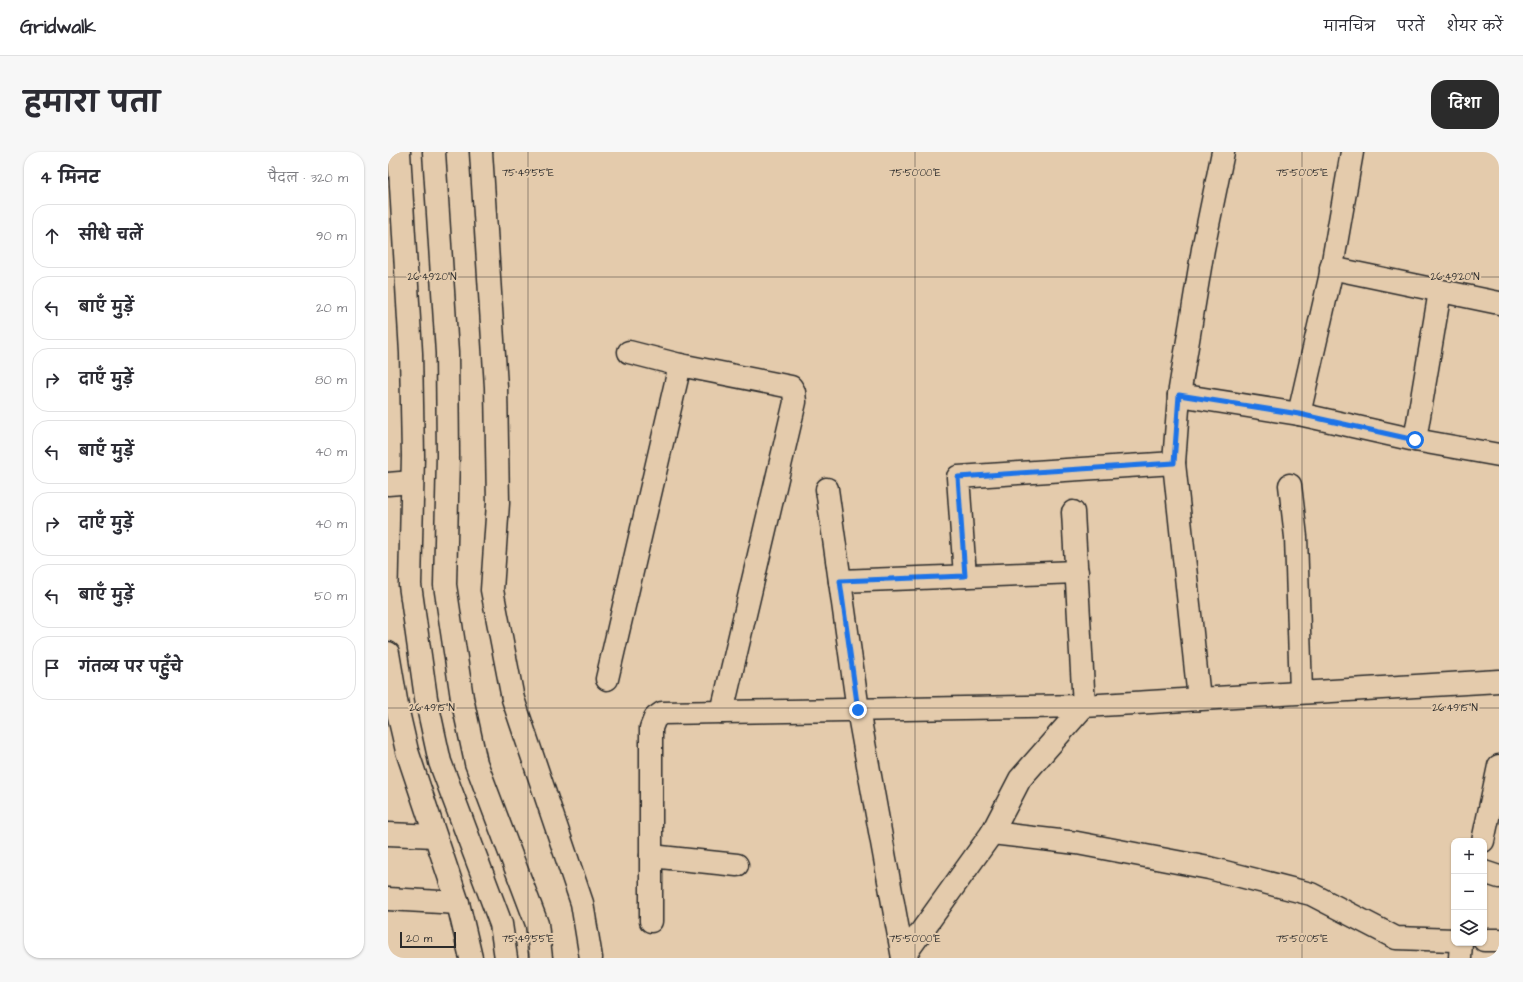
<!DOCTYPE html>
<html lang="hi">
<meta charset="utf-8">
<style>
body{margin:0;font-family:"Architects Daughter","Playpen Sans Deva",sans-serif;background:#f7f7f7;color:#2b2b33}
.controls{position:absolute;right:12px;bottom:12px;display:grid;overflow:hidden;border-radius:8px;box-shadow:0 1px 3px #0004}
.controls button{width:36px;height:36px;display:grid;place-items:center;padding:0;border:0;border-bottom:1px solid #e1e1e2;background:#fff;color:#2b2b33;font:20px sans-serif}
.scale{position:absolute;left:12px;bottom:10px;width:56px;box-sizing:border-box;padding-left:4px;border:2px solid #2b2b2b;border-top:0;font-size:11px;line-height:14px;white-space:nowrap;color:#2b2b2b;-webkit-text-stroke:3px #e4cbac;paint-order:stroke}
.stop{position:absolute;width:12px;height:12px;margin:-9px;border:3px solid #1a73e8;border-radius:50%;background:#fff}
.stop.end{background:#1a73e8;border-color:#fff;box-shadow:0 1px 4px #0008}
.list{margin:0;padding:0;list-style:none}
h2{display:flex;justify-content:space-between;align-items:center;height:52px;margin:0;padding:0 16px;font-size:17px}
h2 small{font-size:13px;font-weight:400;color:#7c7c81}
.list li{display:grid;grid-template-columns:26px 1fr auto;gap:12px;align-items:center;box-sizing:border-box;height:64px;margin:0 8px 8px;padding:0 8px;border:1px solid #e1e1e2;border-radius:16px}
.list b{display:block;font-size:15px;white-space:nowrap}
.list em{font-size:13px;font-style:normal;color:#7c7c81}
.icon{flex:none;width:22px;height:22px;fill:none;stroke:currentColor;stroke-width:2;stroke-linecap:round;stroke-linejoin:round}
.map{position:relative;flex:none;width:1111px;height:806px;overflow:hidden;border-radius:16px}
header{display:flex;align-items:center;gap:24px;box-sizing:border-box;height:56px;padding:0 20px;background:#fff;border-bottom:1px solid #e1e1e2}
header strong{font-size:19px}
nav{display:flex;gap:22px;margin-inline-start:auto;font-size:14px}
.intro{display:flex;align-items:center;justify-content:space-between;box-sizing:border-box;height:96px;padding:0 24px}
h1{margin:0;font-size:28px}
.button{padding:10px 18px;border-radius:16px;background:#2b2b2b;color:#fff;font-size:14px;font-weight:700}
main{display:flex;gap:24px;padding:0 24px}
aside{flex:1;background:#fff;border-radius:16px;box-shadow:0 1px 3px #0004}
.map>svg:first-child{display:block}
</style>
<header>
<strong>Gridwalk</strong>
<nav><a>मानचित्र</a><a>परतें</a><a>शेयर करें</a></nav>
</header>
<div class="intro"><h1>हमारा पता</h1><a class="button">दिशा</a></div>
<main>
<aside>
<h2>4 मिनट<small>पैदल · 320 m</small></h2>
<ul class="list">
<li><svg class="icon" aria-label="ahead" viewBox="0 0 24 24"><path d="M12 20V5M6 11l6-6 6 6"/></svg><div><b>सीधे चलें</b></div><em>90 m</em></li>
<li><svg class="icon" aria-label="left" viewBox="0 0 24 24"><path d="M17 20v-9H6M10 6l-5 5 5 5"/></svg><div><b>बाएँ मुड़ें</b></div><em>20 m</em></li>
<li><svg class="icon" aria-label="right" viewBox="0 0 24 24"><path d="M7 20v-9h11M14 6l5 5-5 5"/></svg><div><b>दाएँ मुड़ें</b></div><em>80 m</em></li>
<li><svg class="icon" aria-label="left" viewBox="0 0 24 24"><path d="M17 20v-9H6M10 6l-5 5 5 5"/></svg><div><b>बाएँ मुड़ें</b></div><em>40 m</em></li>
<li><svg class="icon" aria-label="right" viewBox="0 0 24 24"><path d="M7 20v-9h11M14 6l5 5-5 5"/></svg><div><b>दाएँ मुड़ें</b></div><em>40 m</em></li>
<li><svg class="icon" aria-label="left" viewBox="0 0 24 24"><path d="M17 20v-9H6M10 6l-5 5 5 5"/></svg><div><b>बाएँ मुड़ें</b></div><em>50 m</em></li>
<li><svg class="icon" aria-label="arrive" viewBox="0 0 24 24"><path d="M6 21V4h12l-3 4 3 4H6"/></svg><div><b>गंतव्य पर पहुँचे</b></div></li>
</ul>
</aside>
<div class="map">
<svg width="1111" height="806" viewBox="0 0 1111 806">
<rect width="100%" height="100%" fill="#e4cbac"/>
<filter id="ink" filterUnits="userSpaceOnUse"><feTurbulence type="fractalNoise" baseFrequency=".025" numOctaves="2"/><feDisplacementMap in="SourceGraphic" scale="8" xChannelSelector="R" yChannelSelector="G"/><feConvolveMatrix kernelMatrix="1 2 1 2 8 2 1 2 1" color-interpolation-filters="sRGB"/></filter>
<g filter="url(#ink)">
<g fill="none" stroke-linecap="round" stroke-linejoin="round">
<defs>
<g id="minor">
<path d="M 11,0 L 23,201 L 25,304 L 22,433 L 38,546 L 52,610 L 113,772 L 118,806"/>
<path d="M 46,0 L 59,201 L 60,304 L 57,433 L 74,546 L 88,611 L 149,772 L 153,806"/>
<path d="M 93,0 L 108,235 L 110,351 L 104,438 L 125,547 L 194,751 L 203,806"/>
<path d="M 943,116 L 1111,151"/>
<path d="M 241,200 L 292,213 L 403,235 L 406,240 L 407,250 L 334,560"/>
<path d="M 791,243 L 911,262 L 1027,288 L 1111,303"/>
<path d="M 911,262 L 942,126 L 964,0"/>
<path d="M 1027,288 L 1052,139"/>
<path d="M 0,332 L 24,330"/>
<path d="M 902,333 L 908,385 L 913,540"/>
<path d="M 439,337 L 470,558 L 515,806"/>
<path d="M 577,424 L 570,325 L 786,311"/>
<path d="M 452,429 L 689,420"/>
<path d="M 0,501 L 10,560 L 19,599 L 70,751 L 83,806"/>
<path d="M 219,527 L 292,213"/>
<path d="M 811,547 L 786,311 L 791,243 L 815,97 L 835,0"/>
<path d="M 604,681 L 689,691 L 821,716 L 923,742 L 1008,786 L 1066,788"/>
<path d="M 0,682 L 47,684"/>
<path d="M 1095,689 L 1111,614"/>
<path d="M 263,704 L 349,713"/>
<path d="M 1096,720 L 1111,725"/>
<path d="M 0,747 L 70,751"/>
<path d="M 263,769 L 263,576 L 267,566 L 274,561 L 696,554 L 685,360"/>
<path d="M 1096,788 L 1111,788"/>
<path d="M 515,805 L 604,681 L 632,627 L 696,554 L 1111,529"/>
<path d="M 1072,806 L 1073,791"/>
</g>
</defs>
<!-- minor casing -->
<use href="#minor" stroke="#2b2b2b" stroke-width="25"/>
<!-- minor -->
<use href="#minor" stroke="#e4cbac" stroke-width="22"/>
</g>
</g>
<g fill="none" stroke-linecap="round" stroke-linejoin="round" filter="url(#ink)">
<!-- route -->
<path stroke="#1a73e8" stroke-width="5" d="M 470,558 L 452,429 L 577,424 L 570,325 L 786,311 L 791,243 L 911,262 L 1027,288"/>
</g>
<!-- ticks -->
<path fill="none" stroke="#2b2b2b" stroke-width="1" stroke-opacity="0.45" d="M 140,0 L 140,806M 527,0 L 527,806M 914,0 L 914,806M 0,125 L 1111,125M 0,556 L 1111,556"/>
<g font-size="10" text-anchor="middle" fill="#2b2b2b" stroke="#e4cbac" stroke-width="4" stroke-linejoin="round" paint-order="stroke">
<text x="140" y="24">75°49'55"E</text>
<text x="527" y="24">75°50'00"E</text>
<text x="914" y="24">75°50'05"E</text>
<text x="44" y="128">26°49'20"N</text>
<text x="1067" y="128">26°49'20"N</text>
<text x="44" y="559">26°49'15"N</text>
<text x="1067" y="559">26°49'15"N</text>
<text x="140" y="790">75°49'55"E</text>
<text x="527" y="790">75°50'00"E</text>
<text x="914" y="790">75°50'05"E</text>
</g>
</svg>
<div class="controls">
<button>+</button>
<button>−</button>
<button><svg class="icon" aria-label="layers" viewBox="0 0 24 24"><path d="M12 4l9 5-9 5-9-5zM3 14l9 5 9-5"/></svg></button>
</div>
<div class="scale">20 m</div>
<div class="stop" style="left:1027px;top:288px"></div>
<div class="stop end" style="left:470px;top:558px"></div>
</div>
</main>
